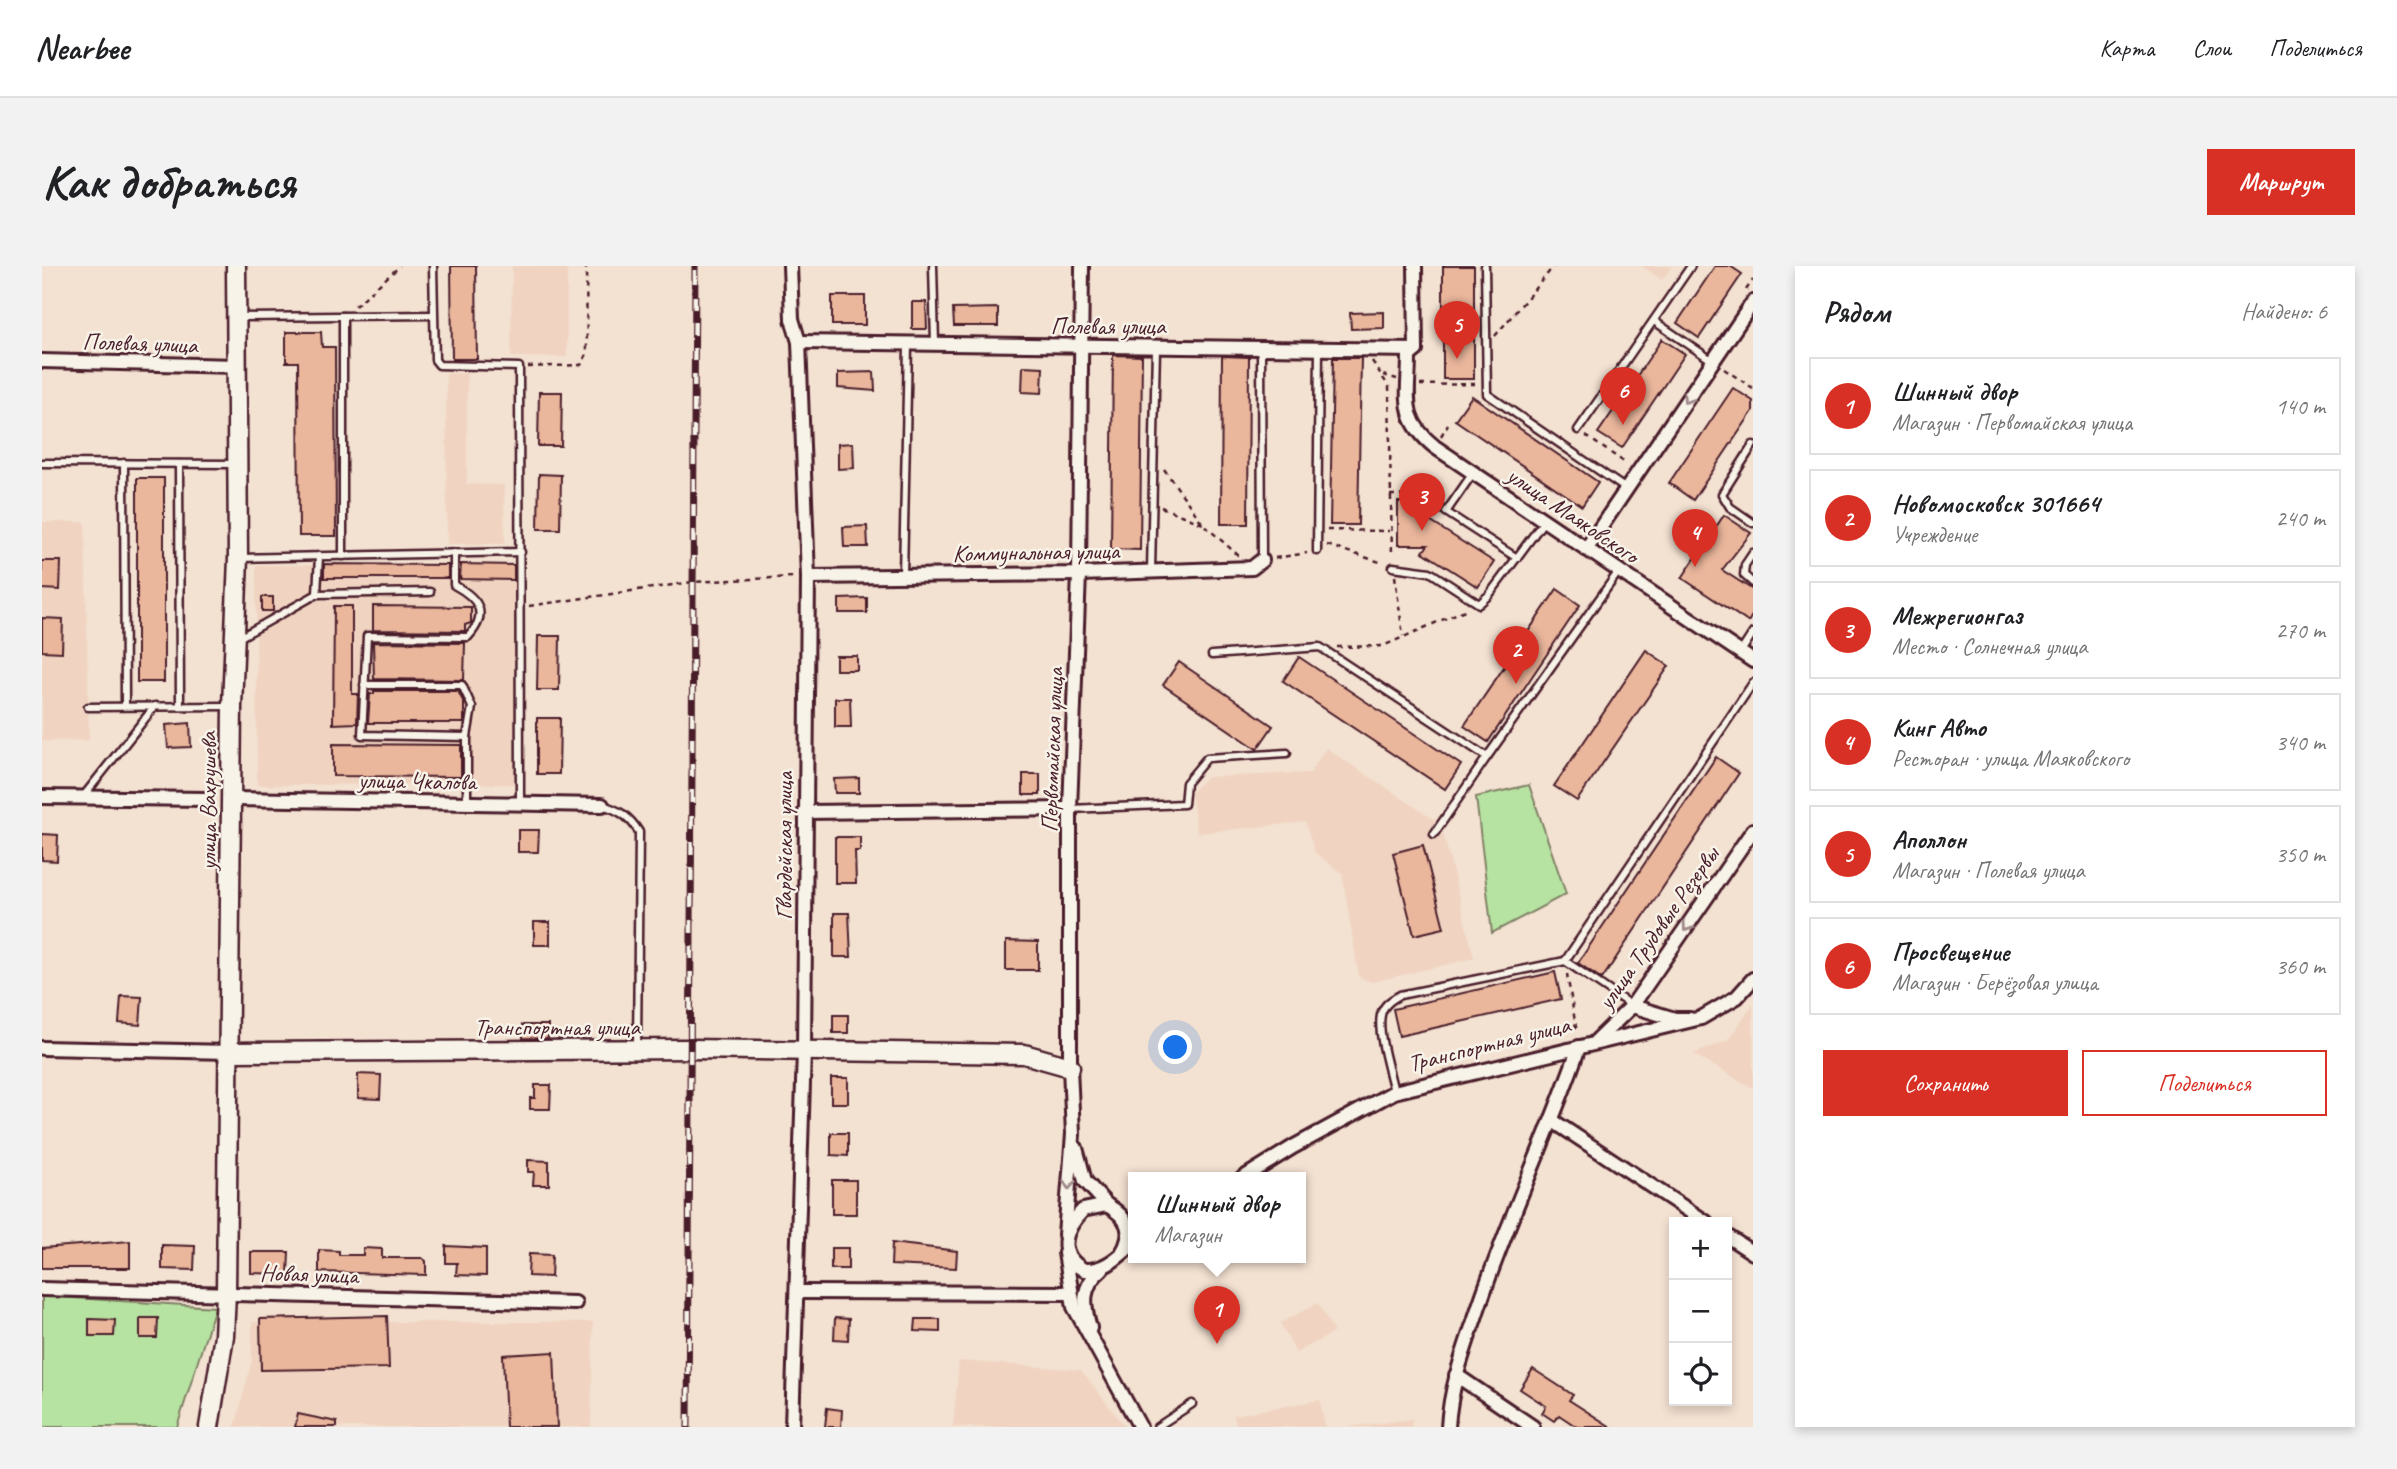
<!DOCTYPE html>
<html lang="ru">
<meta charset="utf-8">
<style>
body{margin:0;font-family:Caveat,sans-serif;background:#f2f2f2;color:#202124}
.controls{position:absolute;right:21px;bottom:21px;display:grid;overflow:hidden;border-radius:0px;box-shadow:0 4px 10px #0003}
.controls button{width:63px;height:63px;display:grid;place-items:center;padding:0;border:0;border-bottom:2px solid #e0e0e0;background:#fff;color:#202124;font:35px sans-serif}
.you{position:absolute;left:1134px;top:782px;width:24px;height:24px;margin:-18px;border:5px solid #fff;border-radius:50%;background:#1a73e8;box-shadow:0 0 0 10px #1a73e833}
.badge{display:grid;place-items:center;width:46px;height:46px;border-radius:50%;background:#d93025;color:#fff;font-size:23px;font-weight:700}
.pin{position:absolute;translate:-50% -58px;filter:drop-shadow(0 2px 4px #0008)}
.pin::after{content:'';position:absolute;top:37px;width:24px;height:21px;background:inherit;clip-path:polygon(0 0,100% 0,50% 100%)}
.popup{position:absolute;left:1086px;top:906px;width:178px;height:91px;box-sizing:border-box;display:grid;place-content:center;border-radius:0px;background:#fff;filter:drop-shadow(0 2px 5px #0005);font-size:23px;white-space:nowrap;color:#757577}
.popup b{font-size:26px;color:#202124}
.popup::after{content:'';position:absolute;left:50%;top:100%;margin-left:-14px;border:14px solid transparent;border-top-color:#fff}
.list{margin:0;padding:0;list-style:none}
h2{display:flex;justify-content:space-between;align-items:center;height:91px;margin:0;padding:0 28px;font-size:30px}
h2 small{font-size:23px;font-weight:400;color:#757577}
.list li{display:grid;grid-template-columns:46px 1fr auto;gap:21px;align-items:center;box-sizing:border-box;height:98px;margin:0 14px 14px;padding:0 14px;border:2px solid #e0e0e0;border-radius:0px}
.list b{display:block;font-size:26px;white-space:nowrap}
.list p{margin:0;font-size:23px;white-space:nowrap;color:#757577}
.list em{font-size:23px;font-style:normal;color:#757577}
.actions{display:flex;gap:14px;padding:21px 28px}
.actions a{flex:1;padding:16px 0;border:2px solid #d93025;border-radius:0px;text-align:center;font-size:24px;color:#d93025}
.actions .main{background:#d93025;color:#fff}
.icon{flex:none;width:38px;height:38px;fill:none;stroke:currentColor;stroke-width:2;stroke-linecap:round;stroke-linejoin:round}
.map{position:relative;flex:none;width:1711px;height:1161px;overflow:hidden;border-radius:0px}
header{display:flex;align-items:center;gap:42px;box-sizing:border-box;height:98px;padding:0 35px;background:#fff;border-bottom:2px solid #e0e0e0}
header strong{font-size:33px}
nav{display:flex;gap:38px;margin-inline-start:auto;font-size:24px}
.intro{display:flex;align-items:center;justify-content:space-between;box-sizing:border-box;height:168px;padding:0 42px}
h1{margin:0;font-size:49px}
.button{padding:18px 32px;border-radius:0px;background:#d93025;color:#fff;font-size:24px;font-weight:700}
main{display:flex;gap:42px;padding:0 42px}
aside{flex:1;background:#fff;border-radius:0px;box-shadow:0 4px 10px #0003}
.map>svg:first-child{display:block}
</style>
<header>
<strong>Nearbee</strong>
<nav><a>Карта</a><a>Слои</a><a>Поделиться</a></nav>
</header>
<div class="intro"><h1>Как добраться</h1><a class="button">Маршрут</a></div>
<main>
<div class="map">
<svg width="1711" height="1161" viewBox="0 0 1711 1161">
<rect width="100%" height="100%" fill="#f3e1d1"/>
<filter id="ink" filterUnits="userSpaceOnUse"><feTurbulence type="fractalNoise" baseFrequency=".0143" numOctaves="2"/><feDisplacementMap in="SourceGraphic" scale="14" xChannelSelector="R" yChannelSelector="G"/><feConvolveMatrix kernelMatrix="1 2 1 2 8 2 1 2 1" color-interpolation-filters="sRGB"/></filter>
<g filter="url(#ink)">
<!-- built -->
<g fill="#f0d4c1">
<path d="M 470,0 L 525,0 L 525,91 L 469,91 Z"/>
<path d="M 1600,0 L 1630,0 L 1620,14 Z"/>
<path d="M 404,107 L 425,107 L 425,218 L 462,219 L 463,278 L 405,278 Z"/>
<path d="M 0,256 L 43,256 L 47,474 L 0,475 Z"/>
<path d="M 214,299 L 474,299 L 474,518 L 215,519 Z"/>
<path d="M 1284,482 L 1399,558 L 1432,692 L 1330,716 L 1317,711 L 1300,607 L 1273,587 L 1263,556 L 1155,567 L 1149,526 L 1165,511 L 1268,507 Z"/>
<path d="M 1711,739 L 1711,822 L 1651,788 L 1686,774 Z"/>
<path d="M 1276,1037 L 1292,1066 L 1254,1087 L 1238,1057 Z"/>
<path d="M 210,1056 L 551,1056 L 549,1161 L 193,1161 L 210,1094 Z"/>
<path d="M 917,1095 L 1039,1104 L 1083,1161 L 911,1161 Z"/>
<path d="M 1278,1134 L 1283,1161 L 1195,1161 L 1192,1149 Z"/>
<path d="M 1370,1153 L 1369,1161 L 1309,1161 L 1313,1160 Z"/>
</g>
<!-- green -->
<g fill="#b6e3a1" stroke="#808166" stroke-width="2">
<path d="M 1487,519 L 1524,628 L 1450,667 L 1434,531 Z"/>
<path d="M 0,1030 L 173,1041 L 135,1161 L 0,1161 Z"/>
</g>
<!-- building -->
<g fill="#eab69c" stroke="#4a1f2b" stroke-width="2">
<path d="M 409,0 L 434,0 L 435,93 L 410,93 Z"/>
<rect x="1401" y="0" width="31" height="113"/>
<path d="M 1673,0 L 1688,0 L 1700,8 L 1657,72 L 1635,57 Z"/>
<rect x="790" y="30" width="33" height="29"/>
<path d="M 870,36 L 884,36 L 885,63 L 870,63 Z"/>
<path d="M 956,42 L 956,60 L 912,60 L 911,43 Z"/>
<path d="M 1342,46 L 1342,62 L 1309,63 L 1308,47 Z"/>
<path d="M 244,66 L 279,66 L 280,81 L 293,81 L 294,270 L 257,270 L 256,96 L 244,96 Z"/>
<path d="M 1620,73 L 1643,88 L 1580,182 L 1556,167 Z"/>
<path d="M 1071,89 L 1100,90 L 1098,284 L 1069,283 Z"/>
<path d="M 1180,90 L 1207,91 L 1206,258 L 1179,258 Z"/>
<path d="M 1291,92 L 1319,92 L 1316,259 L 1288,259 Z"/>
<path d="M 981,100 L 1001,101 L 1000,127 L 980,126 Z"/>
<path d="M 832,106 L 833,125 L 796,122 L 796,107 Z"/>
<path d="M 1691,122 L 1711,135 L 1711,145 L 1651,234 L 1627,217 Z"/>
<path d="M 497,126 L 520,126 L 519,180 L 496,180 Z"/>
<path d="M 1430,130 L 1556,216 L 1540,240 L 1413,154 Z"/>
<path d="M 811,177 L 812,202 L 796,203 L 796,178 Z"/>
<path d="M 497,208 L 519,209 L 518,263 L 496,263 Z"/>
<rect x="95" y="212" width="27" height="204"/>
<path d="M 1356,236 L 1383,236 L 1383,252 L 1452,296 L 1436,321 L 1381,286 L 1386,279 L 1356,279 Z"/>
<path d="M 1682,249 L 1709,267 L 1680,304 L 1711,324 L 1711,348 L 1706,356 L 1640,312 Z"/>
<path d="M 825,260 L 826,281 L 802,281 L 801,261 Z"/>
<path d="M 0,295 L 19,295 L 18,324 L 0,323 Z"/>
<path d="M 282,298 L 406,299 L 406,312 L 282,312 Z"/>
<path d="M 419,298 L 472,299 L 472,314 L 418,313 Z"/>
<path d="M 1515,323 L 1538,339 L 1446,476 L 1422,460 Z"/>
<rect x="220" y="331" width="11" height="14"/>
<path d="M 825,332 L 825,347 L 797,347 L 797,333 Z"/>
<path d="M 292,340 L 310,340 L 310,428 L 316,428 L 315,457 L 291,458 Z"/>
<path d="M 331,340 L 429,341 L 429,357 L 423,359 L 423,365 L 331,364 Z"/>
<path d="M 0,352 L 21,353 L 20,386 L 0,385 Z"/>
<path d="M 496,370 L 518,370 L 517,424 L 495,424 Z"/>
<path d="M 331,376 L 423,377 L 422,414 L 332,413 Z"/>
<path d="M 1604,384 L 1627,400 L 1535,535 L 1512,520 Z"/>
<rect x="794" y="390" width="21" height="14"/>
<path d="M 1257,391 L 1419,499 L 1403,523 L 1241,415 Z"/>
<path d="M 1137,396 L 1231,460 L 1215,483 L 1121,419 Z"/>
<path d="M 332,425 L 416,425 L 422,437 L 422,457 L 326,457 L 328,428 L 332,428 Z"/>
<path d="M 793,432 L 808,432 L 809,461 L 793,461 Z"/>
<path d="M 495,452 L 518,452 L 517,508 L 495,508 Z"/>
<path d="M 148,457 L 149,481 L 126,482 L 124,459 Z"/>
<path d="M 291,478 L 419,479 L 419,511 L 291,510 Z"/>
<path d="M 1674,491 L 1697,507 L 1560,713 L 1536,697 Z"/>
<rect x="981" y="508" width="17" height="21"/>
<path d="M 817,512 L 817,527 L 793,527 L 792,513 Z"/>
<path d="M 476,564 L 497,564 L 496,586 L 476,586 Z"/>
<path d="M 0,568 L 16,569 L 15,595 L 0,594 Z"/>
<path d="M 793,571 L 818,571 L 818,585 L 813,585 L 814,617 L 793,617 Z"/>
<path d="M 1381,579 L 1402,662 L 1372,669 L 1351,587 Z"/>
<path d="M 792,647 L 807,647 L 809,691 L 792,691 Z"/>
<rect x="492" y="656" width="16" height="23"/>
<path d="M 964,675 L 996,676 L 996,704 L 964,704 Z"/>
<path d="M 1513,706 L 1519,733 L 1357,770 L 1351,743 Z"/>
<path d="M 79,730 L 100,731 L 98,759 L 77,757 Z"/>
<rect x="791" y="749" width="15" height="18"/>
<path d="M 480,759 L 506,759 L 506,773 L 481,772 Z"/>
<path d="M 316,808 L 339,809 L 338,833 L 316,832 Z"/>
<rect x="789" y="812" width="17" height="25"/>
<path d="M 493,819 L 509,819 L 508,843 L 488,843 L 488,832 L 493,832 Z"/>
<path d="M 789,867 L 806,867 L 806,890 L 789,889 Z"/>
<path d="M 486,894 L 507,895 L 507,919 L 491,919 L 492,906 L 486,906 Z"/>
<rect x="790" y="914" width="24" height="34"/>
<path d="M 88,975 L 88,1002 L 0,1002 L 0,982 Z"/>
<path d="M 850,977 L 915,985 L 914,1002 L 849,999 Z"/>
<path d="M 120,979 L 153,980 L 152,1004 L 120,1003 Z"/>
<path d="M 404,980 L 444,982 L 444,1010 L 414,1009 L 415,997 L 404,997 Z"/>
<path d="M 321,982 L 340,983 L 340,992 L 380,992 L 384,995 L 384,1009 L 277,1006 L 277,984 L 297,985 L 297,989 L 321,989 Z"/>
<rect x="789" y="982" width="17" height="21"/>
<path d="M 209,986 L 247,986 L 246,1008 L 209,1007 Z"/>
<path d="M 487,988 L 510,989 L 509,1011 L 486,1010 Z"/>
<path d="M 345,1050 L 347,1102 L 219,1104 L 218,1053 Z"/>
<path d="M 98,1052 L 116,1052 L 115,1072 L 98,1072 Z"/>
<path d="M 793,1052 L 807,1053 L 806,1074 L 792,1073 Z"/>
<path d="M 47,1053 L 73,1054 L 72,1070 L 47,1070 Z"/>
<path d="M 874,1053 L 898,1053 L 898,1066 L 873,1065 Z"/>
<path d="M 512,1086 L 515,1161 L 464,1161 L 461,1089 Z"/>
<path d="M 1491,1103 L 1531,1129 L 1527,1134 L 1569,1161 L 1535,1161 L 1517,1149 L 1512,1155 L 1500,1147 L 1504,1140 L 1478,1123 Z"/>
<path d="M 785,1142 L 800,1144 L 799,1161 L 783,1161 Z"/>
<path d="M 256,1148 L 295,1156 L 295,1161 L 253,1161 Z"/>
</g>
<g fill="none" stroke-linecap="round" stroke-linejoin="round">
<defs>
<g id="lane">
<path d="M 391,0 L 393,94 L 397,99 L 477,101 L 478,538"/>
<path d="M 891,0 L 893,78"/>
<path d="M 1443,0 L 1445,128 L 1584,223"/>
<path d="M 301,50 L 301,290"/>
<path d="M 196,51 L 391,49"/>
<path d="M 1612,55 L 1671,95"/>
<path d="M 1219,83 L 1220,294"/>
<path d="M 1536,164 L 1649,0"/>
<path d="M 1711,179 L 1680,228 L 1688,241 L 1711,257"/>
<path d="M 0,197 L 194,198"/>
<path d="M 82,197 L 83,440"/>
<path d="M 137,198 L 138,440"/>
<path d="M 1431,207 L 1404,246 L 1475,292"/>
<path d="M 1275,285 L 1277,83"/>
<path d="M 412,287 L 412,319 C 436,332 448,347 426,371 L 325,370 L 320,469 L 425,471"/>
<path d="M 1711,287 L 1703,299 L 1702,309 L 1711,317"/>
<path d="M 198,292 L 479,286"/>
<path d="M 1351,301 L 1388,306 L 1437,338 L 1447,329 L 1502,255"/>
<path d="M 1109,305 L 1114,82"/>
<path d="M 861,309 L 866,80"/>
<path d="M 275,328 L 277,290"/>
<path d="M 195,373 L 275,328 L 388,326"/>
<path d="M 1698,387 L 1711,367"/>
<path d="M 1170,389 L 1278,381 L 1445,491 L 1577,305"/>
<path d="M 322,419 L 420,419 L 430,441 L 425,471 L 425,537"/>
<path d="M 46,441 L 188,440"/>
<path d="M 40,532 L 113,440"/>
<path d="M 560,539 C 577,544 587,550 597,566 L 595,782"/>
<path d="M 1028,543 L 1142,538 L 1144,517 L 1165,492 L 1245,487"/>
<path d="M 1392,568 L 1445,491"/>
<path d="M 1523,695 L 1590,740"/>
<path d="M 1352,826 C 1348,806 1335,768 1339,749 C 1341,739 1349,734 1358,729 L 1523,695 L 1711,417"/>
<path d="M 1115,1161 L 1150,1138"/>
</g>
<g id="street">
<path d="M 748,0 L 750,53 L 757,76 L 766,311 L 762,785 L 750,1161"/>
<path d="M 1373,0 L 1374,84 L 1367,90 C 1367,131 1357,152 1393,181 L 1711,395"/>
<path d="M 757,76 L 1374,84"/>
<path d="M 0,95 L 194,100"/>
<path d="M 1544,283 L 1711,36"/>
<path d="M 766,311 L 1037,308 L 1210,302 L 1220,294"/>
<path d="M 0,531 L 164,533"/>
<path d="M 191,533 L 560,539"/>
<path d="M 763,546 L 1028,543"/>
<path d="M 1590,740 L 1633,753 L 1648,753"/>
<path d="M 1553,776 L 1590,740 L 1711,564"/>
<path d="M 0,782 L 189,786"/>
<path d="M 1511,855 L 1664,956"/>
<path d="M 1034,882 L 1043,915 L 1065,939"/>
<path d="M 1201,912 L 1251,881 L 1352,826 L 1659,752 L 1695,731 L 1711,713"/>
<path d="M 1023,969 L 1031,868 L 1028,801 L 1028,543 L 1037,308 L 1040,0"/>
<path d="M 1685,970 L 1711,987"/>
<path d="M 1023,987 L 1032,1041 L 1098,1161"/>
<path d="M 1080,987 C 1093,966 1086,951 1065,939 L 1041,944 C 1021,965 1014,988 1042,1004 C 1063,1005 1076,991 1091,978"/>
<path d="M 0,1023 L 533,1037"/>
<path d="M 756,1026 L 1028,1027"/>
<path d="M 1048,1062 C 1041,1038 1039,1020 1060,1003"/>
<path d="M 1414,1109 L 1491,1161"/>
<path d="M 1406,1161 C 1408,1123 1421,1087 1433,1052 C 1463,959 1505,873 1537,781"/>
</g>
<g id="secondary">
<path d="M 189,786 L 649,783 L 982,788 L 1028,801"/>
<path d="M 167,1161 L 182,1070 L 184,1027 L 190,440 L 196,292 L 194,0"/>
</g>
</defs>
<!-- lane casing -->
<use href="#lane" stroke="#4a1f2b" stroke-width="11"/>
<!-- street casing -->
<use href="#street" stroke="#4a1f2b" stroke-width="18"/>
<!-- secondary casing -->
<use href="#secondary" stroke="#4a1f2b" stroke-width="23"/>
<!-- path -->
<g stroke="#4a1f2b" stroke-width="2.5" stroke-dasharray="5 5" stroke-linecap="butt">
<path d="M 1704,24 L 1711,14"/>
<path d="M 313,40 L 358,0"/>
<path d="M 1453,70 L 1512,0"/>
<path d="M 1330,95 L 1347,121 L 1350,290"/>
<path d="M 486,101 L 539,99 L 545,88 L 544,0"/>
<path d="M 1682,103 L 1711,122"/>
<path d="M 1341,109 L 1355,113"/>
<path d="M 1378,119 L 1435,118"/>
<path d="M 1399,170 L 1406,158"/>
<path d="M 1544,170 L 1585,198"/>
<path d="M 1122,203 L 1161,258 L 1197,290"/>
<path d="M 1348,229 L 1405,230"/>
<path d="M 1119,241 L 1161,258"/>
<path d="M 1285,264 L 1347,265"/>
<path d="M 1285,279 L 1341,297"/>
<path d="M 1233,292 L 1265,287"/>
<path d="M 1353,310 L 1361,370"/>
<path d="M 487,340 L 651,316 L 752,311"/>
<path d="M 1295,381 L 1341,380 L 1425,343"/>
<path d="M 1525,708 L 1535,767"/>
</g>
<!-- lane -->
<use href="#lane" stroke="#f7f3e8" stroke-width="6"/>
<!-- street -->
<use href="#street" stroke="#f7f3e8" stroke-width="12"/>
<!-- secondary -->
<use href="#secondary" stroke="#f7f3e8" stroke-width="18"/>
<defs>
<path id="rail" d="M 646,1161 L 653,0"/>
</defs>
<!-- rail casing -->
<use href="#rail" stroke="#4a1f2b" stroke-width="7"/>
<!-- rail -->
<use href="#rail" stroke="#f7f3e8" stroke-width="4.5" stroke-dasharray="13" stroke-linecap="butt"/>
</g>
<!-- one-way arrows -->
<defs><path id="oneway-chevron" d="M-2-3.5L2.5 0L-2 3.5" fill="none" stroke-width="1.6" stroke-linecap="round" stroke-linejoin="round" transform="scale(1.75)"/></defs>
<g stroke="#a0898a">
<use href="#oneway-chevron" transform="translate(1645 133) rotate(124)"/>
<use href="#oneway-chevron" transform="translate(1645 661) rotate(125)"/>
<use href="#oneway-chevron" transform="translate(1027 919) rotate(94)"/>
</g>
</g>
<g text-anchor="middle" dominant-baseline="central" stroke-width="5" stroke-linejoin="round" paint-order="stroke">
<!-- street labels -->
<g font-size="24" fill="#4a1f2b" stroke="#f7f3e8">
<text x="1066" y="60">Полевая улица</text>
<text transform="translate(98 77) rotate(2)">Полевая улица</text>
<text transform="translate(1531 249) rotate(34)">улица Маяковского</text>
<text transform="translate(994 286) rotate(-1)">Коммунальная улица</text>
<text transform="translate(1010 484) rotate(-88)">Первомайская улица</text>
<text transform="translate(375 515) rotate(1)">улица Чкалова</text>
<text transform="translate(166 535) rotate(-90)">улица Вахрушева</text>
<text transform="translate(742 580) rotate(-90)">Гвардейская улица</text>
<text transform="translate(1616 662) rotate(-55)">улица Трудовые Резервы</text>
<text x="515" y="761">Транспортная улица</text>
<text transform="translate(1447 778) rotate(-14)">Транспортная улица</text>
<text transform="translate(267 1008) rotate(2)">Новая улица</text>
</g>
</g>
</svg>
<div class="controls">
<button>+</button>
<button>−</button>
<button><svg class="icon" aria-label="locate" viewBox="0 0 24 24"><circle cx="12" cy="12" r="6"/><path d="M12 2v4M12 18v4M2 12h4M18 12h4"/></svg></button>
</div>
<div class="you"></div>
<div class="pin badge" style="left:1175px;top:1078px">1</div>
<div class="popup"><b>Шинный двор</b>Магазин</div>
<div class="pin badge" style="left:1474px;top:418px">2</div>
<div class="pin badge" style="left:1380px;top:265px">3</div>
<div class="pin badge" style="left:1653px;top:301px">4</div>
<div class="pin badge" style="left:1415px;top:93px">5</div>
<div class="pin badge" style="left:1581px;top:159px">6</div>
</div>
<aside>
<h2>Рядом<small>Найдено: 6</small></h2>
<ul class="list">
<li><span class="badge">1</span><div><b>Шинный двор</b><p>Магазин · Первомайская улица</p></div><em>140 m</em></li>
<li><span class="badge">2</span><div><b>Новомосковск 301664</b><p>Учреждение</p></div><em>240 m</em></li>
<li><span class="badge">3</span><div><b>Межрегионгаз</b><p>Место · Солнечная улица</p></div><em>270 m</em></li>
<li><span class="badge">4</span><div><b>Кинг Авто</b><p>Ресторан · улица Маяковского</p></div><em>340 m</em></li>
<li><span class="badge">5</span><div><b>Аполлон</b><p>Магазин · Полевая улица</p></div><em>350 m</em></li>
<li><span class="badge">6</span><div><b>Просвещение</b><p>Магазин · Берёзовая улица</p></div><em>360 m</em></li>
</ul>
<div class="actions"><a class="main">Сохранить</a><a>Поделиться</a></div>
</aside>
</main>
